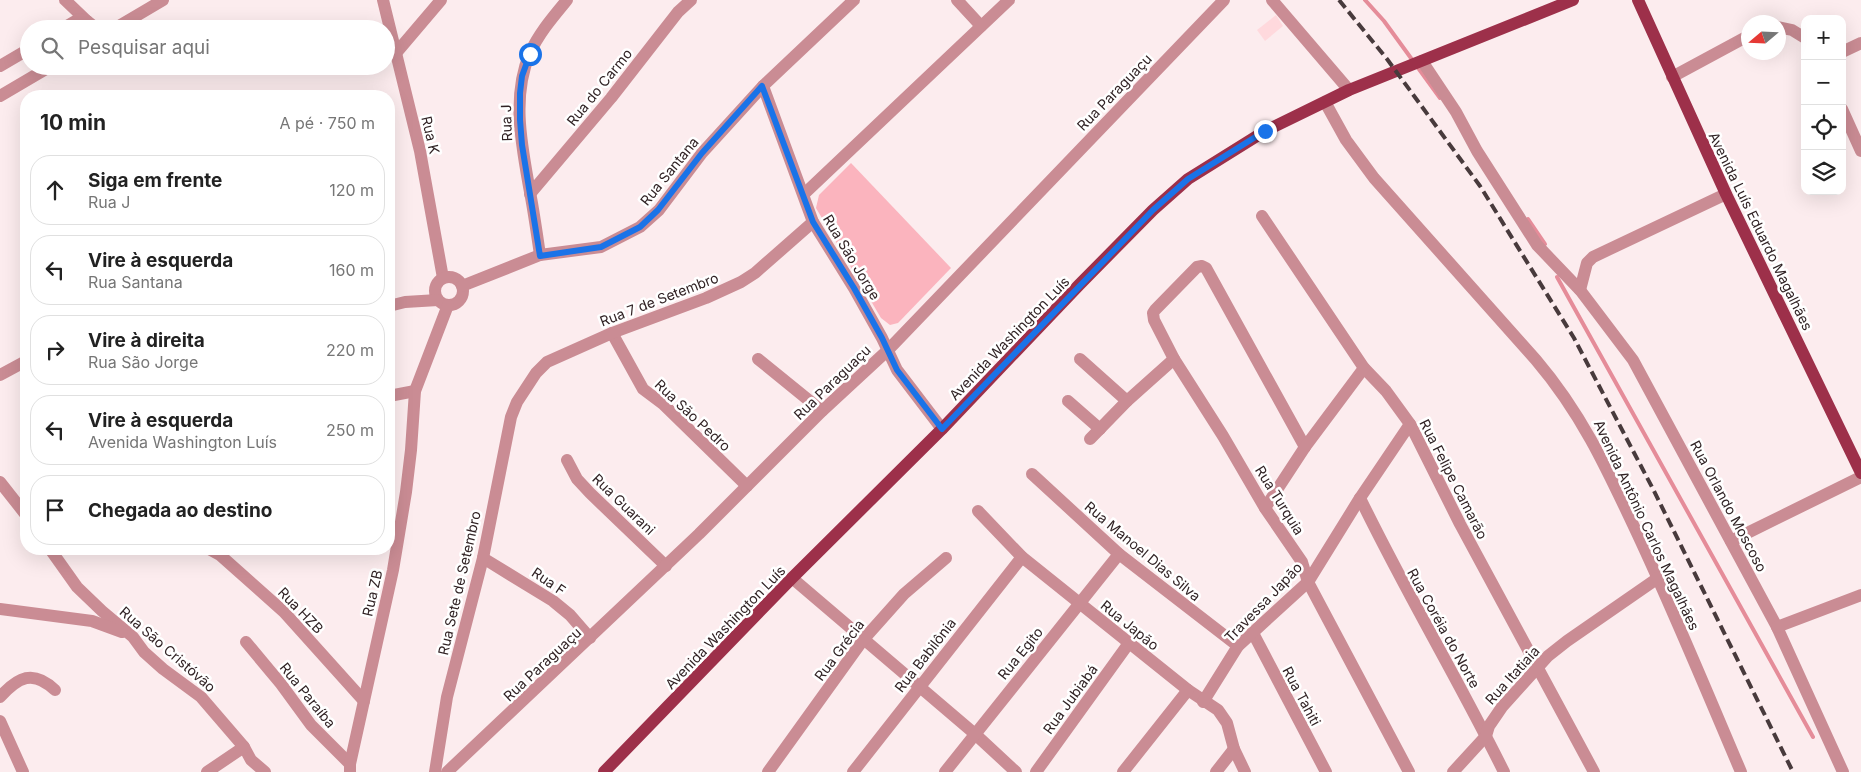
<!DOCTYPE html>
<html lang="pt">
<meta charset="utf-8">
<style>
body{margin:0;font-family:Inter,sans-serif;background:#f2f2f2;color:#222}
.controls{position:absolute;right:15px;top:15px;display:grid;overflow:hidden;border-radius:10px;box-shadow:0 5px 20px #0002}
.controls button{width:45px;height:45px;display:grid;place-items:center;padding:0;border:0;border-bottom:1px solid #e0e0e0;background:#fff;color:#222;font:25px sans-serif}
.compass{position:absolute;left:1741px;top:15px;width:45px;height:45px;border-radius:50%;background:#fff;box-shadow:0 5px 20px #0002;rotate:251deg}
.stop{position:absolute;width:15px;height:15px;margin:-11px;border:4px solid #1a73e8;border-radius:50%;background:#fff}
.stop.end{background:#1a73e8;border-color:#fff;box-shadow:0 1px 5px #0008}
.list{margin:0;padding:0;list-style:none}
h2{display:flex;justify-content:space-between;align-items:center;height:65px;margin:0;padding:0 20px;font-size:21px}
h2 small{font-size:16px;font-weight:400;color:#767676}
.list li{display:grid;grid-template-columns:32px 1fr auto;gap:15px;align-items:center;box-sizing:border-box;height:70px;margin:0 10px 10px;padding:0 10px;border:1px solid #e0e0e0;border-radius:20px}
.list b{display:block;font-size:19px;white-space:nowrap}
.list p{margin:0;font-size:16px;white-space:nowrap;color:#767676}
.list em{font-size:16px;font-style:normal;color:#767676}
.icon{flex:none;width:28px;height:28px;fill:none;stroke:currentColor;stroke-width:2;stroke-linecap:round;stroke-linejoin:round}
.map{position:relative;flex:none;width:1861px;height:772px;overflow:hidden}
.search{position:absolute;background:#fff;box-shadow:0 5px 20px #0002;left:20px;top:20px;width:375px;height:55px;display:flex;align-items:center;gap:12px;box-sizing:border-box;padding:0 18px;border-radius:28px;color:#767676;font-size:19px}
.panel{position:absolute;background:#fff;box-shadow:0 5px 20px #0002;left:20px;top:90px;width:375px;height:465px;border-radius:20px}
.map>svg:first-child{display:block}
</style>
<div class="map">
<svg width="1861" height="772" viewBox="0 0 1861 772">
<rect width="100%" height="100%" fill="#fcecee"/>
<!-- built -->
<path fill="#ffd9dd" d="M 1276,15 L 1283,26 L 1265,41 L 1257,30 Z"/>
<!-- green -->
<path fill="#fbb4be" d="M 851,163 L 951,268 L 898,323 L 890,325 L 881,318 L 816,208 L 819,195 Z"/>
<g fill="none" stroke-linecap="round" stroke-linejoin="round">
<!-- stream -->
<g stroke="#e58c99" stroke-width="4">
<path d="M 1365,0 L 1384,21 L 1440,98"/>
<path d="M 1528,219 L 1545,244"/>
<path d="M 1557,277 L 1813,737"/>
</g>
<!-- minor -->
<g stroke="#ca8c94" stroke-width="12">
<path d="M 65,0 L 87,21"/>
<path d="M 383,0 L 420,151 L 443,278"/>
<path d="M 957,0 L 981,26"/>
<path d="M 1272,0 L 1349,90"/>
<path d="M 1778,27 L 1792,30 L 1805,38"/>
<path d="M 62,29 L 79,19 L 87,21 L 97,29"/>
<path d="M 114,29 L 163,0"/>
<path d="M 1842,52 L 1861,43"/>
<path d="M 396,53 L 441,0"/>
<path d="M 1422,61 L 1456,112 L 1477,151 L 1537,245 L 1580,290 L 1633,360 L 1777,627 L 1843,772"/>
<path d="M 0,66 L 29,49"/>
<path d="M 1672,77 L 1748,36"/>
<path d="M 763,86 L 813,222 L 854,288 L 882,338 L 897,370 L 942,429"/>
<path d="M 0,96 L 51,66"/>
<path d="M 1325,102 L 1346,140 L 1374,178 L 1536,360 C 1582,414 1607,469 1637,533 C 1674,612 1707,692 1741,772"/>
<path d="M 1842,109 L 1861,151"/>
<path d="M 530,194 L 611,98 L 678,12 L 691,0"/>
<path d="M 804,194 L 1009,0"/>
<path d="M 1262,216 L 1364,368 L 1386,391 L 1410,424 L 1460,524 L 1594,772"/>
<path d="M 540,255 C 537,234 534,213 530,192 C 522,147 511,97 530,53 C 539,33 553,17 567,0"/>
<circle cx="449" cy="291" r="14"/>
<path d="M 462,286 L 540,255 L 601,247 L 640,227 L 659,210 L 702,153 L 763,86 L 854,0"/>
<path d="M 1580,290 L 1587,263 L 1593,257 L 1726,194"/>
<path d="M 389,306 L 405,302 L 438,300"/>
<path d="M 612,333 L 643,389 L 663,404 L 747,486"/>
<path d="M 758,359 L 822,411"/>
<path d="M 1080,359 L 1127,401"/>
<path d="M 0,375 L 26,361"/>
<path d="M 389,396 L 415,391"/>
<path d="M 1068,401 L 1100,429"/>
<path d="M 1090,439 L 1127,401 L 1174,359"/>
<path d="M 1305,447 L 1206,268 L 1202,266 L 1197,267 L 1155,310 L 1153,313 L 1154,320 L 1174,359 L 1223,436 L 1265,508 L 1302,562 L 1308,582 L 1409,772"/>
<path d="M 567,460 L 577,479 L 590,493 L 666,566"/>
<path d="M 1032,474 L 1119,554 L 1238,646"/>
<path d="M 0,482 L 26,515"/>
<path d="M 1360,498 C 1405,591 1458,679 1504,772"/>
<path d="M 1265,508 L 1305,447 L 1364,368"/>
<path d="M 978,511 L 1022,557 L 1188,690 L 1218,710 L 1227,723 L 1234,749 L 1245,772"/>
<path d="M 1731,541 L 1861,477"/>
<path d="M 50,549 L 77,587 L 102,611 L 133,637 L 144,652 L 163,669 L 201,697 L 244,747 L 251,760 L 265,772"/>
<path d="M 209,549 L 220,555 L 284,612 L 364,701"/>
<path d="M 483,558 L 553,601 L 570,615 L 590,638"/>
<path d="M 792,578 L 975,734 L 1016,772"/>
<path d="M 0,609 L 92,621 L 122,632"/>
<path d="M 1777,627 L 1861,595"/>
<path d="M 1253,633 L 1326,772"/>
<path d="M 246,642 L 281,684 L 311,725 L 350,764"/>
<path d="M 0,697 C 18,677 33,669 55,690"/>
<path d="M 1203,702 L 1238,646 L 1308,582 L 1360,498 L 1410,424"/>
<path d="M 0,721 L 23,772"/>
<path d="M 207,772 L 244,747"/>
<path d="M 350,772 L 350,764 L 393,570 L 406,492 L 411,450 L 415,391 L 448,305"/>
<path d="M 435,772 L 447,697 L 483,558 L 511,417 L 517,402 L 536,373 L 547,362 L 612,333 L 706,298 L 741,282 L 755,273 L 813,222"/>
<path d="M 447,772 L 699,534 L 822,411 L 888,350 L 1224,0"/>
<path d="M 768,772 L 863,640 L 904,594 L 946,558"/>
<path d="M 853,772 L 1022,557"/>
<path d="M 945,772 L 1119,554"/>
<path d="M 1036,772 L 1129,643"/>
<path d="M 1123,772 L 1188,690"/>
<path d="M 1216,772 L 1234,749"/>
<path d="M 1453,772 L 1486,736 L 1489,726 L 1502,707 L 1548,656 L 1567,641 L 1658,578"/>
</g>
<!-- major -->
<g stroke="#9d304a" stroke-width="12">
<path d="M 1638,0 L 1726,194 L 1861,473"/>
<path d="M 604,772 L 792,578 L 942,429 L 1079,285 L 1153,210 L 1188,179 L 1265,131 L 1349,90 L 1573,0"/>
</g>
<!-- rail -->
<path stroke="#483a3c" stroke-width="4" stroke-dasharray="10 5" stroke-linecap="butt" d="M 1339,0 L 1387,59 L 1480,186 L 1574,338 L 1653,489 L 1793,772"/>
</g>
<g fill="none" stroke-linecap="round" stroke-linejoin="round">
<!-- route -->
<path stroke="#1a73e8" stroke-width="6" d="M 530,54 L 522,76 L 520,93 L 520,120 L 522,145 L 540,256 L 601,247 L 640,227 L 658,210 L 702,153 L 762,86 L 813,222 L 854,288 L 882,338 L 897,370 L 942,429 L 1153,210 L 1188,179 L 1265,131"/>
</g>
<g text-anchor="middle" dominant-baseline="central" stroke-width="5" stroke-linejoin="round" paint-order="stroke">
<!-- street labels -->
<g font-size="14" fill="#312325" stroke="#fff">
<text transform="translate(599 87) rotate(-51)">Rua do Carmo</text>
<text transform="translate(1114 92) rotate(-46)">Rua Paraguaçu</text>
<text transform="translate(506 123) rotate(-92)">Rua J</text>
<text transform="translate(431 135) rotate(77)">Rua K</text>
<text transform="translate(669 171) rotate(-51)">Rua Santana</text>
<text transform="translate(1761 231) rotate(64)">Avenida Luís Eduardo Magalhães</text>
<text transform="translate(852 257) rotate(59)">Rua São Jorge</text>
<text transform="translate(659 299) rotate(-21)">Rua 7 de Setembro</text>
<text transform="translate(1009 338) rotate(-46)">Avenida Washington Luís</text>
<text transform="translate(832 382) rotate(-44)">Rua Paraguaçu</text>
<text transform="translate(693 415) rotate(43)">Rua São Pedro</text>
<text transform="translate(1454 479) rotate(63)">Rua Felipe Camarão</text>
<text transform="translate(1280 500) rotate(58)">Rua Turquia</text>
<text transform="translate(624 504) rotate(44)">Rua Guarani</text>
<text transform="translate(1729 506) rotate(62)">Rua Orlando Moscoso</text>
<text transform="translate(1647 525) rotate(65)">Avenida Antônio Carlos Magalhães</text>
<text transform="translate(1143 551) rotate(40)">Rua Manoel Dias Silva</text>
<text transform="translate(549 581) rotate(34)">Rua F</text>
<text transform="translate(459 583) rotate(-77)">Rua Sete de Setembro</text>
<text transform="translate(372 593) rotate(-77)">Rua ZB</text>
<text transform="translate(1263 602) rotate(-46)">Travessa Japão</text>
<text transform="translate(301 610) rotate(46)">Rua HZB</text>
<text transform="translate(1130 625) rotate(39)">Rua Japão</text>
<text transform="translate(725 627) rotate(-46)">Avenida Washington Luís</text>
<text transform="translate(1444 628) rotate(61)">Rua Coréia do Norte</text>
<text transform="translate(168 649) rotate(41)">Rua São Cristóvão</text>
<text transform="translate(839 650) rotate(-53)">Rua Grécia</text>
<text transform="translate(1020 653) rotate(-51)">Rua Egito</text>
<text transform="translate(925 655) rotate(-52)">Rua Babilônia</text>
<text transform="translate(542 664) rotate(-43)">Rua Paraguaçu</text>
<text transform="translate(1512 675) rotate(-48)">Rua Itatiaia</text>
<text transform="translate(308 695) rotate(51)">Rua Paraíba</text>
<text transform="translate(1302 696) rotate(62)">Rua Tahiti</text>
<text transform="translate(1070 699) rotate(-54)">Rua Jubiabá</text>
</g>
</g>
</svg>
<div class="controls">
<button>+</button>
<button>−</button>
<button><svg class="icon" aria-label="locate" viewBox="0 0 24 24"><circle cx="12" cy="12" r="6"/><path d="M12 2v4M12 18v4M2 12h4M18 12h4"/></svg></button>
<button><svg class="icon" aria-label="layers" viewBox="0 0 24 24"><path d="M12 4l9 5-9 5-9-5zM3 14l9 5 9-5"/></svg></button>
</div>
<svg class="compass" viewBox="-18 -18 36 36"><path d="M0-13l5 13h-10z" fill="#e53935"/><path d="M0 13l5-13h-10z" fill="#767676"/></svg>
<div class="stop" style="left:530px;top:54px"></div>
<div class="stop end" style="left:1265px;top:131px"></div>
<div class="search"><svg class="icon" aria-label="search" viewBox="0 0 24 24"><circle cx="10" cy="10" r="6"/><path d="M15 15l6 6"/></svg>Pesquisar aqui</div>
<section class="panel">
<h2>10 min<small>A pé · 750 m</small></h2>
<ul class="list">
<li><svg class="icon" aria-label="ahead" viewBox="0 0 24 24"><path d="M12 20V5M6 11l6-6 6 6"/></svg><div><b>Siga em frente</b><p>Rua J</p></div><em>120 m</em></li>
<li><svg class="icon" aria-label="left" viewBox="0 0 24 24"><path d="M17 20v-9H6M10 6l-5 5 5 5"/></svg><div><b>Vire à esquerda</b><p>Rua Santana</p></div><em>160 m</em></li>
<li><svg class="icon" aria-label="right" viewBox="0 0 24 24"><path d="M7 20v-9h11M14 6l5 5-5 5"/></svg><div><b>Vire à direita</b><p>Rua São Jorge</p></div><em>220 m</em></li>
<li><svg class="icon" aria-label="left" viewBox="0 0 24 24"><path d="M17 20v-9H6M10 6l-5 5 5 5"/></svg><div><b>Vire à esquerda</b><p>Avenida Washington Luís</p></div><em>250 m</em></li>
<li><svg class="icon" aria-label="arrive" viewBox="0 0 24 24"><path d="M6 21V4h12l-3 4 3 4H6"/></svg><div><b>Chegada ao destino</b></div></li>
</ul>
</section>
</div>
